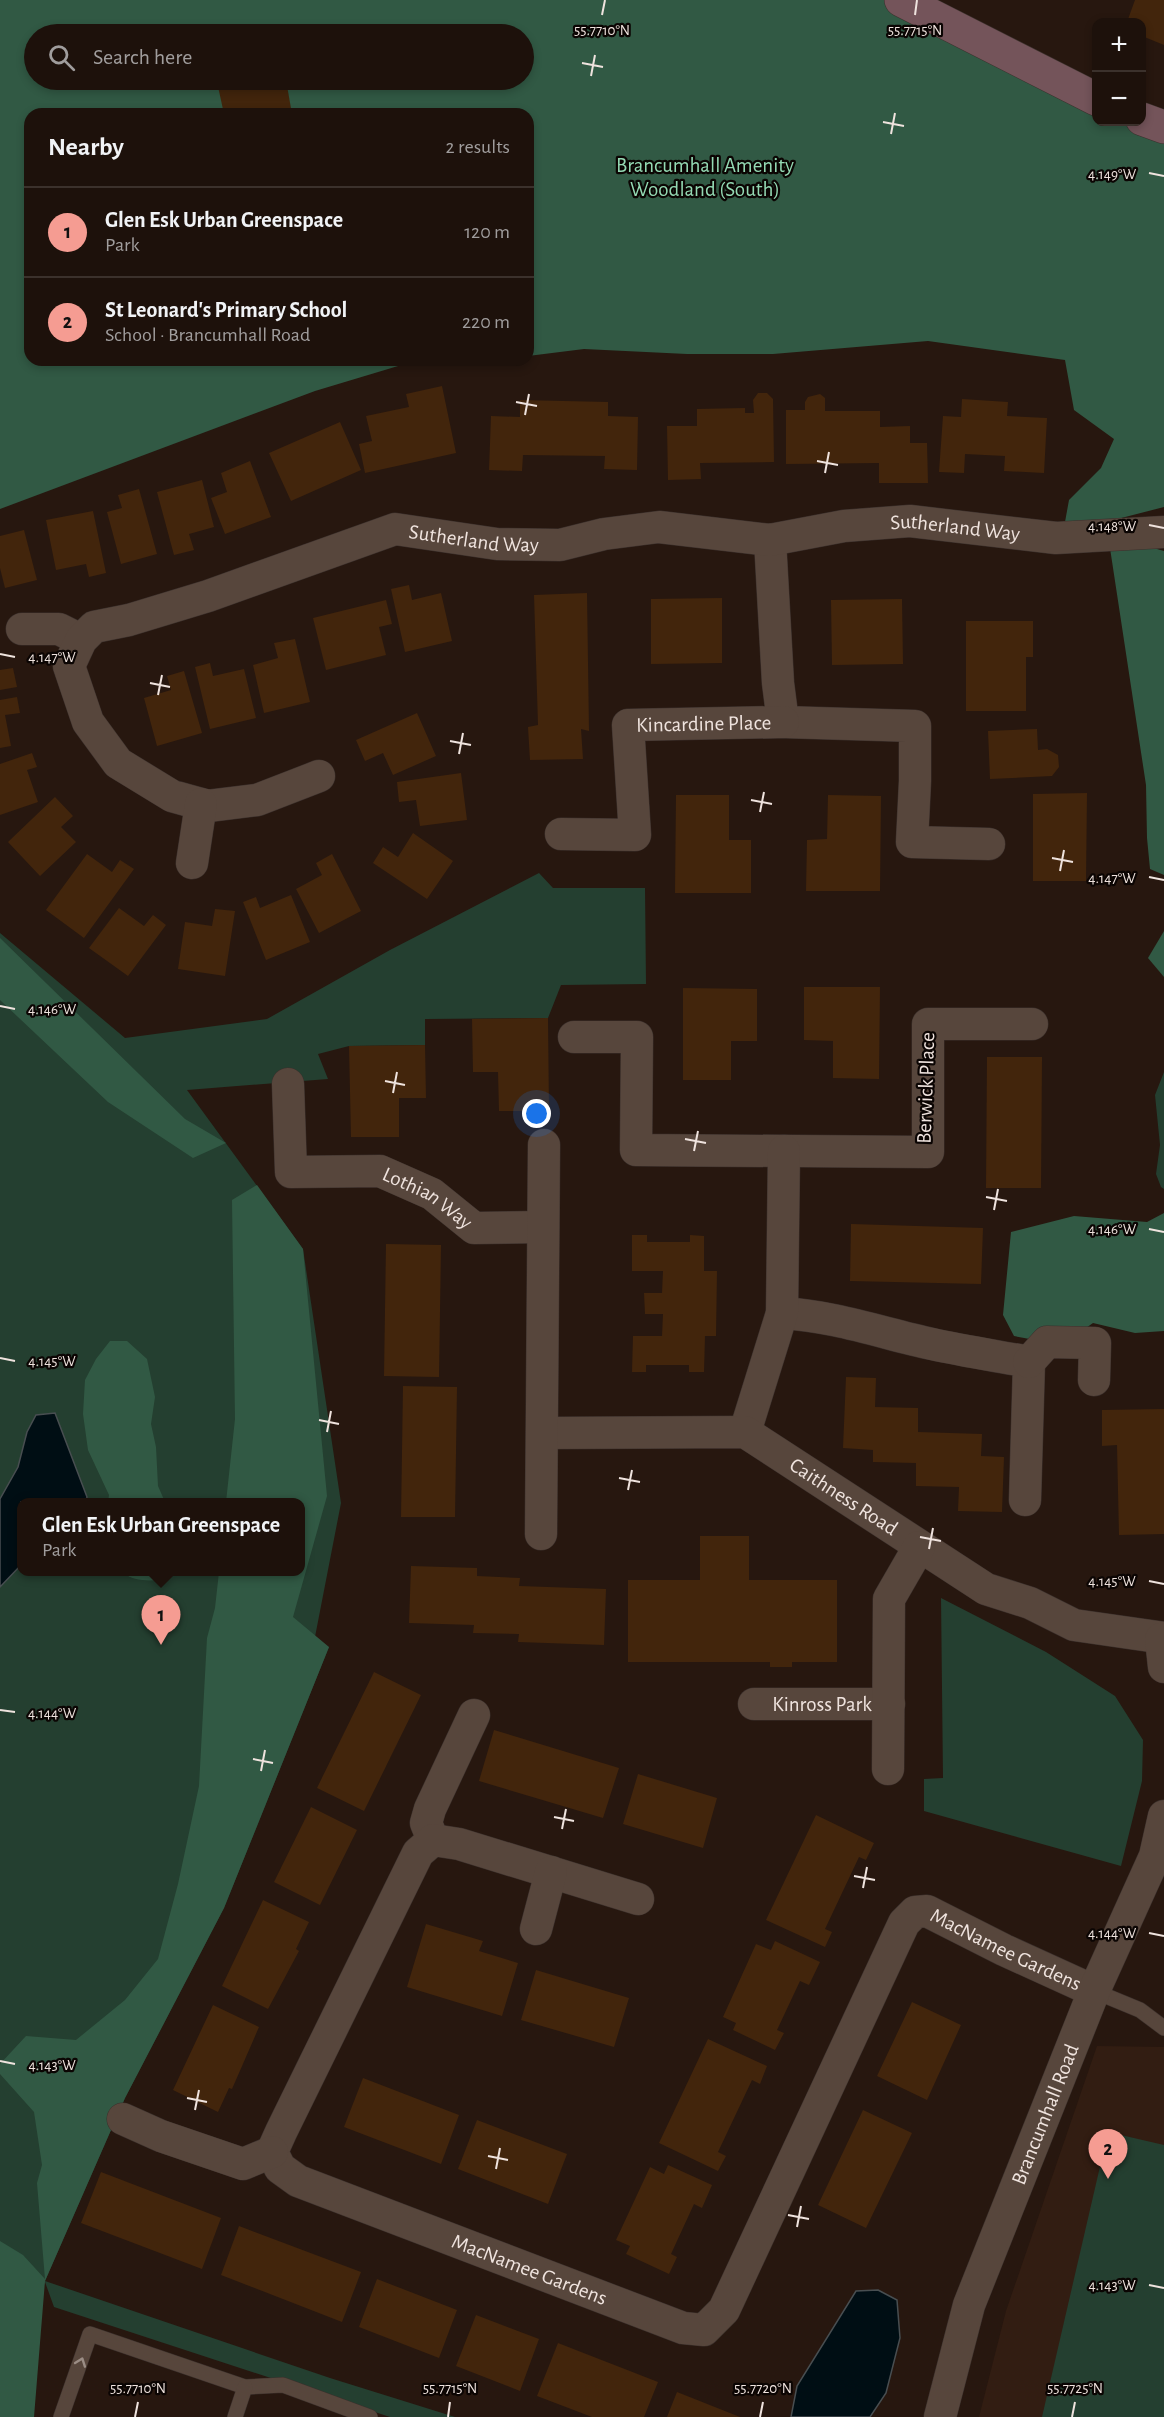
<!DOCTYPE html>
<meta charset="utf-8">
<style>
body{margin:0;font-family:"Alegreya Sans",sans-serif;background:#2a1f19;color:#f1f3f6}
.controls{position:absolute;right:18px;top:18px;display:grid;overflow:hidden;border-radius:12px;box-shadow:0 3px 9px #0003}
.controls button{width:54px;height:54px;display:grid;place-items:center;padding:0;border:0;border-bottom:2px solid #3b312c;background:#1d110b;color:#f1f3f6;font:30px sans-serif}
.you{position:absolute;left:537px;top:1114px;width:21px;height:21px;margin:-15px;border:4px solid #fff;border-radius:50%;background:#1a73e8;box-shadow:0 0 0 9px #1a73e833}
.badge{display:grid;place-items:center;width:39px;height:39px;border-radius:50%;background:#f59c92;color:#111;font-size:20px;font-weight:700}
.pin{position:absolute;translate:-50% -50px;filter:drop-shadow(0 2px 3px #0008)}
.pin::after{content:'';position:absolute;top:32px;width:21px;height:18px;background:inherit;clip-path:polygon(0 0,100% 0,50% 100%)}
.popup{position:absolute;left:17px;top:1498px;width:288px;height:78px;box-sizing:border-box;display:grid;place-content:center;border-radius:12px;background:#1d110b;filter:drop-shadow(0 2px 4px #0005);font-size:20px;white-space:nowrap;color:#a09d9d}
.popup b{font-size:22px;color:#f1f3f6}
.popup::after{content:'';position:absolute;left:50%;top:100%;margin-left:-12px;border:12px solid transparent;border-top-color:#1d110b}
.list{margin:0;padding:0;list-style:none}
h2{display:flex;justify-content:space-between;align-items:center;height:78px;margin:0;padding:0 24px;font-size:26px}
h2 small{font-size:20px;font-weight:400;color:#a09d9d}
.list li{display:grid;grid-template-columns:39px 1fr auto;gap:18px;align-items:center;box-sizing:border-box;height:90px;padding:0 24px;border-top:2px solid #3b312c}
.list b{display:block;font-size:22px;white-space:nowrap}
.list p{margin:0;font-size:20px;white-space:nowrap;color:#a09d9d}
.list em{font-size:20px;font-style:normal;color:#a09d9d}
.icon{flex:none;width:33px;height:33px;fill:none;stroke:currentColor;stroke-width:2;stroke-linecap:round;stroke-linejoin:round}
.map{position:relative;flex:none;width:1164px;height:2417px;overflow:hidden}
.search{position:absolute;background:#1d110b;box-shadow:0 3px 9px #0003;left:24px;top:24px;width:510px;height:66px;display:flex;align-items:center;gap:15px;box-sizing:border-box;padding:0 21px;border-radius:33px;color:#a09d9d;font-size:22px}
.panel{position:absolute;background:#1d110b;box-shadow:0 3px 9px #0003;left:24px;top:108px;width:510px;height:258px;border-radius:18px}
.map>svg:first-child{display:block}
</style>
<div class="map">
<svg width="1164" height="2417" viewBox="0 0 1164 2417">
<rect width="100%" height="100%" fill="#27170f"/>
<!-- built -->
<path fill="#321d12" d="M 1097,2046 L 1164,2047 L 1164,2417 L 979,2417 L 1006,2311 Z"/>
<!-- green -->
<g fill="#243f30" fill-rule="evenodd">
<path d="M 539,873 L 553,888 L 645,888 L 646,984 L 561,985 L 548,1018 L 425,1019 L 425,1045 L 349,1046 L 318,1054 L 328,1079 L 187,1090 L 303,1249 L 341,1503 L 314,1642 L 329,1647 L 224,1908 L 125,2098 L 45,2281 L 330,2378 L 455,2417 L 390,2417 L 54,2307 L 45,2282 L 0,2417 L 0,933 L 125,1038 L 267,1019 L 390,950 ZM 21,1502 L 300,1502 L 300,1572 L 21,1572 Z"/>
<path d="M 1164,1072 L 1164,1189 L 1161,1187 L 1156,1174 L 1160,1145 L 1155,1095 Z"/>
<path d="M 941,1598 L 1046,1652 L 1115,1696 L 1143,1740 L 1142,1781 L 1121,1866 L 924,1811 L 924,1779 L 943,1778 Z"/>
<path d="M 1108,2132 L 1164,2145 L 1164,2417 L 1042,2417 Z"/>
</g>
<!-- forest -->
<g fill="#315944" fill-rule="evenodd">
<path d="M 0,0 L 899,0 L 1096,99 L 1096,122 L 1142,122 L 1164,127 L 1164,507 L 1063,533 L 1069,500 L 1101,468 L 1114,439 L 1074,410 L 1065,360 L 928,341 L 773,354 L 687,354 L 584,349 L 528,356 L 528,114 L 30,114 L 30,360 L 418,360 L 315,391 L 0,509 ZM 34,34 L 524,34 L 524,80 L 34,80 Z"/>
<path d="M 1108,535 L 1164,551 L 1164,875 L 1150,869 L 1147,838 L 1146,785 Z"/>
<path d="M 1164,931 L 1164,977 L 1148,958 Z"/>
<path d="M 0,938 L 185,1119 L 226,1143 L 193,1158 L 108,1102 L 0,1000 Z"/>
<path d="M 257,1185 L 303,1249 L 327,1496 L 293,1617 L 329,1647 L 224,1908 L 125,2098 L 45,2281 L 34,2417 L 0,2417 L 0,2241 L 23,2255 L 45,2279 L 37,2183 L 42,2165 L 34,2112 L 0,2074 L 0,2064 L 26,2036 L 76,2040 L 125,2000 L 158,1959 L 178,1884 L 199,1786 L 207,1638 L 215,1608 L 219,1572 L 300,1572 L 300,1502 L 226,1502 L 235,1419 L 232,1200 Z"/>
<path d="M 1164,1213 L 1164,1331 L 1135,1333 L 1093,1323 L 1062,1345 L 1014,1336 L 1003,1315 L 1011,1232 L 1074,1216 L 1147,1222 Z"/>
<path d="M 110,1341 L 127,1341 L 147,1359 L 155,1397 L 151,1424 L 156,1447 L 158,1486 L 165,1502 L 108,1502 L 109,1495 L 88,1450 L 83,1414 L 85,1380 L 96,1359 Z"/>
<path d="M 123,1572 L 166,1572 L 159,1580 C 147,1581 132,1581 123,1572 Z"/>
</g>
<!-- water -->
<g fill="#000e14" stroke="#484e51" stroke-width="1.5">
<path d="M 55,1413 L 87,1497 L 86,1502 L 21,1502 L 21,1565 L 0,1587 L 0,1499 L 18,1467 L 27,1432 L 36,1415 Z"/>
<path d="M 878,2290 L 897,2300 L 900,2338 L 886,2393 L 870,2417 L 791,2417 L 797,2386 L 856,2291 Z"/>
</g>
<!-- building -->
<g fill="#42250c">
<path d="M 1135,0 L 1164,0 L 1164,45 L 1142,36 L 1142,22 L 1127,22 Z"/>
<path d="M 229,80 L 286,80 L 292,114 L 224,114 L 217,82 Z"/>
<path d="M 442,386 L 456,453 L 365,473 L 359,444 L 372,441 L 366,416 L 409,407 L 406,394 Z"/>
<path d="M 758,393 L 767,393 L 773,399 L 774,462 L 700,463 L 701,479 L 668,480 L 667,426 L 697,426 L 697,409 L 745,408 L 745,413 L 754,413 L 753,400 Z"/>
<path d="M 820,394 L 825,398 L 825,411 L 880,411 L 880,427 L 910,426 L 910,443 L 927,443 L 928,483 L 879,483 L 879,463 L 786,464 L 786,410 L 805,410 L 805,402 L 808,397 Z"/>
<path d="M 962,399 L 1008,402 L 1007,416 L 1047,418 L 1044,473 L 1004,471 L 1005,456 L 965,454 L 964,473 L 939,472 L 943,416 L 961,417 Z"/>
<path d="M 520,400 L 608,402 L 608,416 L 638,417 L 637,470 L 604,469 L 605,456 L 523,455 L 522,471 L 489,470 L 491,416 L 520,417 Z"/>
<path d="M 340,422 L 361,470 L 291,501 L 269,453 Z"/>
<path d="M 250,461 L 271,517 L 225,534 L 211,498 L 227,492 L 221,473 Z"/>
<path d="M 202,480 L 214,527 L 189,534 L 194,550 L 174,555 L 157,492 Z"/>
<path d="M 139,489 L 157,554 L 121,564 L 107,512 L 122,508 L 118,495 Z"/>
<path d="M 93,511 L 106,573 L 89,577 L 86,564 L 56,570 L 46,520 Z"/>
<path d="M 24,530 L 37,580 L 5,588 L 0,568 L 0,536 Z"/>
<path d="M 409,585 L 412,600 L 441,593 L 452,641 L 405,652 L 391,589 Z"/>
<path d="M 587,593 L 589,731 L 581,729 L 583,759 L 530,760 L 528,727 L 538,725 L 534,595 Z"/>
<path d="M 722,598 L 722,663 L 651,664 L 651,599 Z"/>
<path d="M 902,599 L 903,664 L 832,665 L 831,600 Z"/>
<path d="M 386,600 L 392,624 L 379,627 L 386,655 L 326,670 L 313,618 Z"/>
<path d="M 966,621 L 1033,621 L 1033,657 L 1026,657 L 1026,711 L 966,711 Z"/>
<path d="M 295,639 L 310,702 L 264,713 L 253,665 L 278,658 L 274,643 Z"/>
<path d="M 210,663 L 213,676 L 244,669 L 256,718 L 210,729 L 195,667 Z"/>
<path d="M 13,668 L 17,687 L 0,690 L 0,670 Z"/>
<path d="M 184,671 L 202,733 L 157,746 L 144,698 L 171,690 L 167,676 Z"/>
<path d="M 17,697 L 20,713 L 5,715 L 11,746 L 0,748 L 0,700 Z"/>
<path d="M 417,713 L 436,756 L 393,775 L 383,753 L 365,761 L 356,740 Z"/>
<path d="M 1037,729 L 1038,750 L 1047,749 L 1058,755 L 1059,767 L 1052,776 L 990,779 L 988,731 Z"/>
<path d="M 32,753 L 37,767 L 27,770 L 38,802 L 0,815 L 0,764 Z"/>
<path d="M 461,773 L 467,820 L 420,826 L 416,800 L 399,802 L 397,782 Z"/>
<path d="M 1087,793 L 1086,881 L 1033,881 L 1033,794 Z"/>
<path d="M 676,795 L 729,795 L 729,840 L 751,840 L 751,893 L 675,893 Z"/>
<path d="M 828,795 L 881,796 L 880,891 L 806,891 L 807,840 L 827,839 Z"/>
<path d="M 55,797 L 73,816 L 61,827 L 76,842 L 40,876 L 8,842 Z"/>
<path d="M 413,833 L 453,861 L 427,899 L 373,863 L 383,847 L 398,857 Z"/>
<path d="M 87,854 L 112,872 L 120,860 L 134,869 L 84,938 L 46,910 Z"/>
<path d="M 332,854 L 361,911 L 319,933 L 296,889 L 322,875 L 316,863 Z"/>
<path d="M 291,895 L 310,942 L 266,960 L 243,902 L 256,897 L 260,908 Z"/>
<path d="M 119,908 L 144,926 L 153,915 L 166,925 L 128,976 L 89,948 Z"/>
<path d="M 215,909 L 235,911 L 225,976 L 178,969 L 185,922 L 212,926 Z"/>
<path d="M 804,987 L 880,987 L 879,1079 L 833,1078 L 833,1041 L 804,1040 Z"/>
<path d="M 683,988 L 757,989 L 757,1041 L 731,1041 L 731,1080 L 683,1080 Z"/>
<path d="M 548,1018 L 549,1111 L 499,1111 L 498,1072 L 473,1072 L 472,1019 Z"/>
<path d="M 425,1045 L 426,1098 L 399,1098 L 399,1137 L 351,1137 L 349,1046 Z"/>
<path d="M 987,1057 L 1042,1057 L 1041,1188 L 986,1188 Z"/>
<path d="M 851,1224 L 983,1228 L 981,1284 L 850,1281 Z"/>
<path d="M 632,1235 L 647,1235 L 647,1242 L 690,1242 L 690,1235 L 704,1236 L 704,1271 L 717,1271 L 716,1336 L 705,1336 L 704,1372 L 689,1372 L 689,1365 L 646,1365 L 646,1372 L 632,1372 L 633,1336 L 662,1336 L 663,1314 L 645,1314 L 644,1293 L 662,1293 L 663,1271 L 632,1271 Z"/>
<path d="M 386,1244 L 441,1245 L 439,1377 L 384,1376 Z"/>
<path d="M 846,1377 L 876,1378 L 875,1407 L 918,1408 L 918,1432 L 982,1434 L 981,1456 L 1004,1457 L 1002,1512 L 958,1511 L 959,1487 L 916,1486 L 916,1463 L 873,1462 L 873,1450 L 843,1448 Z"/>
<path d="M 403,1386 L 457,1387 L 455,1517 L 401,1517 Z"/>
<path d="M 1164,1409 L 1164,1534 L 1119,1535 L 1117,1445 L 1102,1446 L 1102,1410 Z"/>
<path d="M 700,1536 L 749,1536 L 749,1580 L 837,1580 L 837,1662 L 792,1662 L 792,1667 L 770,1667 L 770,1662 L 628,1662 L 628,1580 L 700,1580 Z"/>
<path d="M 411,1566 L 477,1568 L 477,1576 L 520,1578 L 519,1586 L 606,1589 L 604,1645 L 518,1642 L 519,1634 L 473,1633 L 474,1625 L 409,1623 Z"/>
<path d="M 374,1672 L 421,1695 L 364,1811 L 317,1788 Z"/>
<path d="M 494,1730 L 619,1768 L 603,1818 L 479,1781 Z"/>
<path d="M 638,1774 L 717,1798 L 703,1848 L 623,1824 Z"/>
<path d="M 311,1807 L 357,1830 L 320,1905 L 274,1882 Z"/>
<path d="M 816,1815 L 874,1843 L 866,1860 L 859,1857 L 825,1929 L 832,1932 L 825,1947 L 766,1920 Z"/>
<path d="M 263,1900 L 309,1922 L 296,1949 L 299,1951 L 268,2009 L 222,1986 Z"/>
<path d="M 426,1924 L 483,1941 L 479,1951 L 518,1963 L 502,2016 L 407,1987 Z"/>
<path d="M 775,1941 L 820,1962 L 809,1985 L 800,1981 L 777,2030 L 784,2033 L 775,2050 L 733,2030 L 736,2023 L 723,2017 L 756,1944 L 771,1950 Z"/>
<path d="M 536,1970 L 629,1998 L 614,2047 L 521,2020 Z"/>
<path d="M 912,2002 L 961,2025 L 927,2100 L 877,2076 Z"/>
<path d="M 213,2005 L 259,2027 L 232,2089 L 229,2088 L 218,2112 L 173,2090 Z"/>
<path d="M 708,2039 L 767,2066 L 760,2084 L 752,2080 L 718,2152 L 726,2156 L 718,2171 L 659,2143 Z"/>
<path d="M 363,2078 L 459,2115 L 441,2164 L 344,2127 Z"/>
<path d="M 863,2110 L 912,2133 L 866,2228 L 818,2205 Z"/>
<path d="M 477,2120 L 567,2154 L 548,2204 L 458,2169 Z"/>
<path d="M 668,2165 L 712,2185 L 702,2208 L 694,2204 L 671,2254 L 677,2257 L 669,2274 L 626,2254 L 630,2246 L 616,2240 L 650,2167 L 664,2174 Z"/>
<path d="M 101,2172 L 221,2218 L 202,2269 L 81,2223 Z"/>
<path d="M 239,2226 L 361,2272 L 342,2322 L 221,2275 Z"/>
<path d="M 377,2279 L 457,2310 L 439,2358 L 359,2327 Z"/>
<path d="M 476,2315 L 539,2339 L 520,2391 L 456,2366 Z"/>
<path d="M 558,2343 L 658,2382 L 644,2417 L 592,2417 L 537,2396 Z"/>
<path d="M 677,2392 L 740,2417 L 667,2417 Z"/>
</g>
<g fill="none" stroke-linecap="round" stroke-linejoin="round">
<defs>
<g id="lane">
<path d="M 1094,1991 L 1140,2010 L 1164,2028"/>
<path d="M 61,2417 L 90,2334 L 245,2387 L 283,2385 L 370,2417"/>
<path d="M 235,2417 L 245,2387"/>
</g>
<g id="street">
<path d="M 770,540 L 778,683 L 783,722 L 915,726 L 915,781 L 912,842 L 989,844"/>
<path d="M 22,629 L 59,629 L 81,640"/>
<path id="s1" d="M 319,776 L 257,800 L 208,806 L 172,796 L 118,763 L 88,722 L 69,666 L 81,640 L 94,627 L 129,620 L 208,596 L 395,529 L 497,544 L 560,545 L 604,534 L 659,527 L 770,540 L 844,526 L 910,521 L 1056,538 L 1164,532"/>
<path id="s2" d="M 561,834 L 635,835 L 628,725 L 783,722"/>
<path d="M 192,863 L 201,804"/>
<path d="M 574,1037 L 637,1037 L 636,1150 L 928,1152 L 928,1024 L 1032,1024"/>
<path id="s3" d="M 288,1084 L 291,1172 L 380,1171 L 432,1194 L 474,1228 L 543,1227"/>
<path d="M 782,1313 C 834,1316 882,1333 932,1344 C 964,1351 997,1356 1029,1362 L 1025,1500"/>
<path d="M 1029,1362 L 1047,1342 L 1095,1343 L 1094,1380"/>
<path d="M 745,1432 L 782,1313 L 784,1151"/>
<path id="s4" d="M 543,1433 L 745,1432 L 986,1589 L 1030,1603 L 1074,1625 L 1164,1638"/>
<path d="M 541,1534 L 544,1145"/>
<path d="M 1161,1639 L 1164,1667"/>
<path id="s5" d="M 754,1704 L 889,1704"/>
<path d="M 888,1769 L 889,1599 L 919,1547"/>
<path d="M 433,1840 L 426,1823 L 430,1809 L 474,1715"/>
<path id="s6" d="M 638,1899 L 459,1844 L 433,1840 L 418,1853 L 281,2132 L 272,2152 L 280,2168 L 298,2181 L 683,2328 L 704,2330 L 724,2310 L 904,1923 L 915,1912 L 927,1911 L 1004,1950 L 1094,1991"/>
<path d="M 536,1929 L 551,1872"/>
<path d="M 123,2119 L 161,2136 L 243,2164 L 272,2152"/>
<path id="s7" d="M 940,2417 L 969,2305 L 1094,1991 L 1155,1856 L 1164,1816"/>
</g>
<g id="secondary">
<path d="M 901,0 L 1096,99"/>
<path d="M 1142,119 L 1164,127"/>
</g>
</defs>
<!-- lane casing -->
<use href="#lane" stroke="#3c312d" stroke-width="16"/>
<!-- street casing -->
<use href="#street" stroke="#3c312d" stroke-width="33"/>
<!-- secondary casing -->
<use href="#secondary" stroke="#3c312d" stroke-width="34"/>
<!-- lane -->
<use href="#lane" stroke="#57463c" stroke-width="15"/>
<!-- street -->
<use href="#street" stroke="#57463c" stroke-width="32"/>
<!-- secondary -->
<use href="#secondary" stroke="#74545a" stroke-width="33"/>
</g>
<!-- one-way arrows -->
<defs><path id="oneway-chevron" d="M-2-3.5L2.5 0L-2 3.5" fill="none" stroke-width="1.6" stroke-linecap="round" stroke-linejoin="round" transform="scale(1.5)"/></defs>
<use stroke="#9b8d85" href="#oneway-chevron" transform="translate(81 2362) rotate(-70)"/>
<!-- ticks -->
<path fill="none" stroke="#efe3de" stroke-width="2" d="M 602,15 L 605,0M 915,15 L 917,0M 582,63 L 603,67M 591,76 L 595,55M 883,122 L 904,126M 891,134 L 895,113M 1149,173 L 1164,176M 516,402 L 537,406M 525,415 L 529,394M 817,461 L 838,465M 825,473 L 829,452M 1149,525 L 1164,528M 0,654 L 15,657M 150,683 L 170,687M 158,695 L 162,675M 450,741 L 471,745M 459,754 L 463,733M 751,800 L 772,804M 760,812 L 764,792M 1052,858 L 1073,862M 1060,871 L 1064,850M 1149,877 L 1164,880M 0,1006 L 15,1009M 385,1081 L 405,1085M 393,1093 L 397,1072M 685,1139 L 706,1143M 694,1151 L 698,1131M 986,1197 L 1007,1201M 994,1210 L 998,1189M 1149,1229 L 1164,1232M 0,1358 L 15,1361M 319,1420 L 339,1424M 327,1432 L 331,1411M 619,1478 L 640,1482M 628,1490 L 632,1470M 920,1537 L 941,1541M 929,1549 L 933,1528M 1149,1581 L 1164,1584M 0,1710 L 15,1712M 253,1759 L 273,1763M 261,1771 L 265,1750M 554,1817 L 574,1821M 562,1829 L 566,1809M 854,1876 L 875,1880M 863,1888 L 867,1867M 1149,1933 L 1164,1936M 0,2061 L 15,2064M 187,2098 L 207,2102M 195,2110 L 199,2090M 488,2156 L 508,2160M 496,2169 L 500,2148M 788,2215 L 809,2219M 797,2227 L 801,2206M 1149,2285 L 1164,2288M 135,2417 L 138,2402M 448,2417 L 450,2402M 760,2417 L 763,2402M 1072,2417 L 1075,2402"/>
<g text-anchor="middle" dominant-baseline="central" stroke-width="4.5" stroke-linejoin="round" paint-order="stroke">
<!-- park labels -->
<g font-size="21" fill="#94d9b3" stroke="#0b0503">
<text x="705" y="165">Brancumhall Amenity<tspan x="705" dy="24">Woodland (South)</tspan></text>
</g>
<!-- street labels -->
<g font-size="21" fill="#efe3de" stroke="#0b0503">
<text stroke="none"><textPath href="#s1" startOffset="1256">Sutherland Way</textPath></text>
<text stroke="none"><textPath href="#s1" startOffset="770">Sutherland Way</textPath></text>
<text stroke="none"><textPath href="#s2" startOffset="260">Kincardine Place</textPath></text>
<text transform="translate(926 1088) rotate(-88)">Berwick Place</text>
<text stroke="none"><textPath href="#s3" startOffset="232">Lothian Way</textPath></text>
<text stroke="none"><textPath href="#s4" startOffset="320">Caithness Road</textPath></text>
<text stroke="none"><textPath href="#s5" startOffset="68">Kinross Park</textPath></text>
<text stroke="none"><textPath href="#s6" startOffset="1610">MacNamee Gardens</textPath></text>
<text stroke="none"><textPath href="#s7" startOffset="321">Brancumhall Road</textPath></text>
<text stroke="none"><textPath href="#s6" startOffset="854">MacNamee Gardens</textPath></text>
</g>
</g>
<g font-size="15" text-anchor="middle" fill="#efe3de" stroke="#0b0503" stroke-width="4.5" stroke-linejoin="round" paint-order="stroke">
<text x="602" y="35">55.7710°N</text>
<text x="915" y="35">55.7715°N</text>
<text x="1112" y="179">4.149°W</text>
<text x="1112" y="531">4.148°W</text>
<text x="52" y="662">4.147°W</text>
<text x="1112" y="883">4.147°W</text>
<text x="52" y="1014">4.146°W</text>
<text x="1112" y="1234">4.146°W</text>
<text x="52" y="1366">4.145°W</text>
<text x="1112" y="1586">4.145°W</text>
<text x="52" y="1718">4.144°W</text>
<text x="1112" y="1938">4.144°W</text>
<text x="52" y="2070">4.143°W</text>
<text x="1112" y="2290">4.143°W</text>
<text x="138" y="2393">55.7710°N</text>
<text x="450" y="2393">55.7715°N</text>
<text x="763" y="2393">55.7720°N</text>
<text x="1075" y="2393">55.7725°N</text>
</g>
</svg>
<div class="controls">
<button>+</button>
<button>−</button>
</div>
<div class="you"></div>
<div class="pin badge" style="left:161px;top:1645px">1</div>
<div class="popup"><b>Glen Esk Urban Greenspace</b>Park</div>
<div class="pin badge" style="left:1108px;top:2179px">2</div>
<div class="search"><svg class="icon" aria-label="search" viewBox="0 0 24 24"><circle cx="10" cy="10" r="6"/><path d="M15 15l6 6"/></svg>Search here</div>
<section class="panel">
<h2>Nearby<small>2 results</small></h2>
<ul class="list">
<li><span class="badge">1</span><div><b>Glen Esk Urban Greenspace</b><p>Park</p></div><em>120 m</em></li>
<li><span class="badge">2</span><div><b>St Leonard's Primary School</b><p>School · Brancumhall Road</p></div><em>220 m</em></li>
</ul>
</section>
</div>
